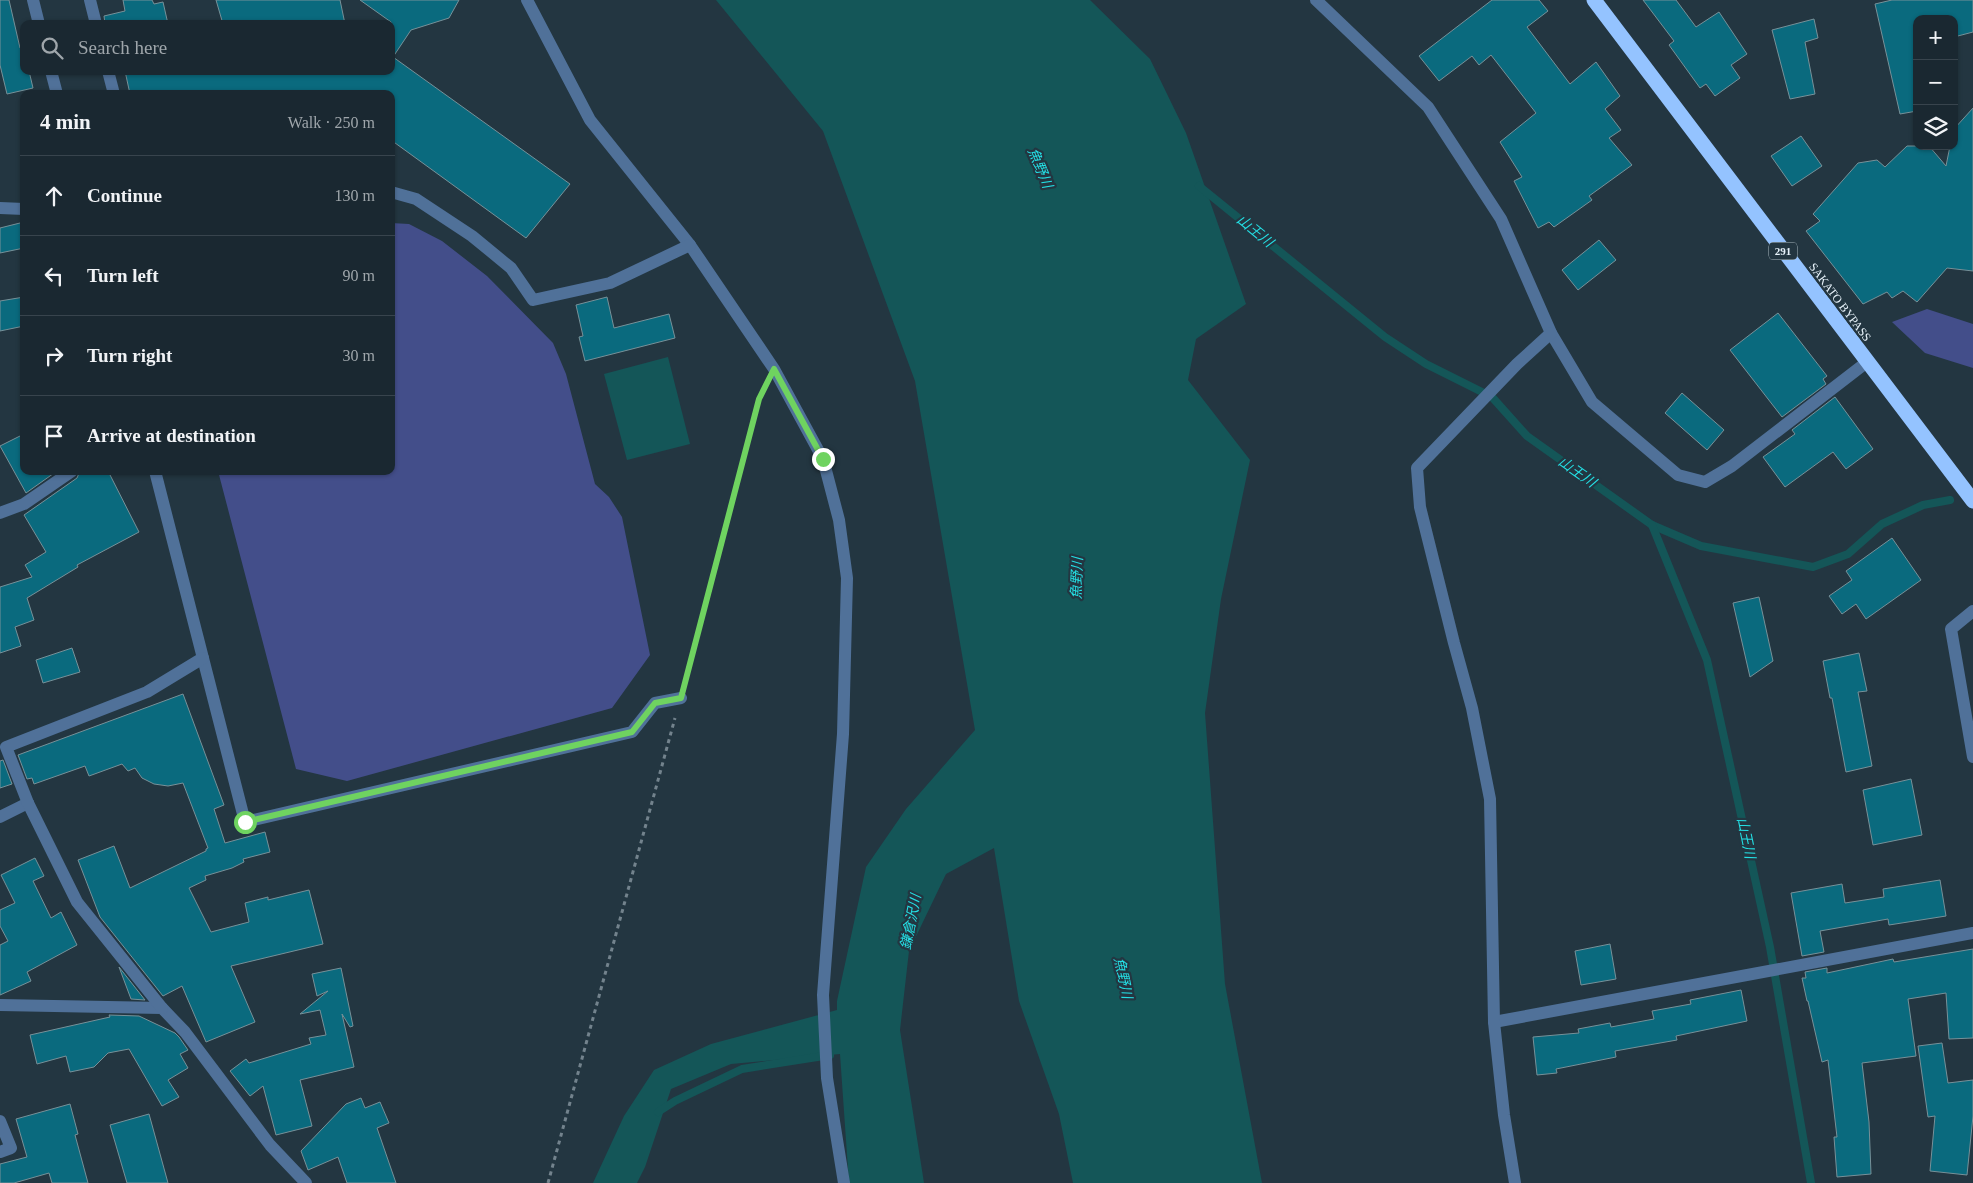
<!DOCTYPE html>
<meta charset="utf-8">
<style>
body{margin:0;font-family:"Times New Roman","Noto Sans JP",serif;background:#27343d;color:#f1f3f6}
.controls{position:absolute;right:15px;top:15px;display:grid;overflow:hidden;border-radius:10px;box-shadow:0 1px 4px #0004}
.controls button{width:45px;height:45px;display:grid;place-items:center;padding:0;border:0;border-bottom:1px solid #38444d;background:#1a2831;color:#f1f3f6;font:25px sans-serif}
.stop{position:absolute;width:15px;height:15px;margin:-11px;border:4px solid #6fd360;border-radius:50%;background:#fff}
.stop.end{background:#6fd360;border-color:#fff;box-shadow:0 1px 5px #0008}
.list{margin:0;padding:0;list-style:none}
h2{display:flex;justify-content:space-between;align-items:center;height:65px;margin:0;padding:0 20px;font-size:21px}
h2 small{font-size:16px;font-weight:400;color:#9fa6ab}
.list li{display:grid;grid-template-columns:32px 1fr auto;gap:15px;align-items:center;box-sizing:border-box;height:80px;padding:0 20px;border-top:1px solid #38444d}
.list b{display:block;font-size:19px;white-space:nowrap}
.list em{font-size:16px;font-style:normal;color:#9fa6ab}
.icon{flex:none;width:28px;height:28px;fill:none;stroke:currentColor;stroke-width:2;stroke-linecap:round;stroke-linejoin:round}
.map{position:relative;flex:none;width:1973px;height:1183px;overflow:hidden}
.search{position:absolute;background:#1a2831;box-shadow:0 1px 4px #0004;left:20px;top:20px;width:375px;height:55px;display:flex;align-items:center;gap:12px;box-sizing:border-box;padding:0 18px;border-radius:10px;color:#9fa6ab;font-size:19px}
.panel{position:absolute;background:#1a2831;box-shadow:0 1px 4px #0004;left:20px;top:90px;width:375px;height:385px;border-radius:10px}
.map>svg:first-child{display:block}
</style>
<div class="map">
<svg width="1973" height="1183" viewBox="0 0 1973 1183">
<rect width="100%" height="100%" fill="#233641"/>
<!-- green -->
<g fill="#434e8a">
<path d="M 391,223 L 409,224 L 442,241 L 487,276 L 553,343 L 566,374 L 595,484 L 609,497 L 622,517 L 650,655 L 612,708 L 347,781 L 296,769 L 218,471 L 391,471 Z"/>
<path d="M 1927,309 L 1973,324 L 1973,368 L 1925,353 L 1892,322 Z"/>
</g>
<!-- water -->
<g fill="#145658">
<path d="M 716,0 L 1090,0 L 1150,59 L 1186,133 L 1246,304 L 1196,339 L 1188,380 L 1250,460 L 1221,599 L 1205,713 L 1225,984 L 1262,1183 L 1073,1183 L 1059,1114 L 1019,1001 L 994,848 L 946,874 L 909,951 L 900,1030 L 924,1183 L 849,1183 L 840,1054 L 731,1064 L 671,1089 L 645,1167 L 637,1183 L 593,1183 L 624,1116 L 654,1070 L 711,1044 L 837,1010 L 837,1001 L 866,867 L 906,809 L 975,730 L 915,381 L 823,131 Z"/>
<path d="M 668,357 L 690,444 L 627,460 L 604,374 Z"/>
</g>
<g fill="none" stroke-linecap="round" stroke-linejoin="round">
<!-- stream -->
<g stroke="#145658" stroke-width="8">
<path d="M 1199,186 L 1385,337 L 1426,364 L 1492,397 L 1527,436 L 1652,525 L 1701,546 L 1813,567 L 1848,554 L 1882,524 L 1923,505 L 1950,500"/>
<path d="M 1652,525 L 1707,660 L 1770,947 L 1811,1183"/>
<path d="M 658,1112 L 675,1101 L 742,1069 L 830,1055"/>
</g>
</g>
<!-- building -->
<g fill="#0a6a7e" stroke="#779199">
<path d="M 0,0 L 9,0 L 20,48 L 24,47 L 24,71 L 29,71 L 33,88 L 7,94 L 0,65 Z"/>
<path d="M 123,0 L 152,0 L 154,4 L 163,2 L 168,24 L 105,24 L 104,16 L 125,11 Z"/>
<path d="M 216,0 L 340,0 L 345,24 L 223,24 Z"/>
<path d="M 360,0 L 459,0 L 449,18 L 411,30 L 393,57 L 570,184 L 526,238 L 391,140 L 391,94 L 130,94 L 125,71 L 391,71 L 391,22 Z"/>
<path d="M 1492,0 L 1539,0 L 1548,11 L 1527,27 L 1570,84 L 1596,62 L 1620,96 L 1605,109 L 1621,130 L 1609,138 L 1632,165 L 1589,196 L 1592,200 L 1554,227 L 1549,222 L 1538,228 L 1514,181 L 1522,177 L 1500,142 L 1536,113 L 1491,55 L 1479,65 L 1472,56 L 1439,81 L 1419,56 Z"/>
<path d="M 1643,0 L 1676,0 L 1696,27 L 1719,12 L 1747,54 L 1731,65 L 1740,78 L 1715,96 L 1706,84 L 1700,88 L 1669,45 L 1674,41 Z"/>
<path d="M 1892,0 L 1973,0 L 1973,32 L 1954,37 L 1954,19 L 1917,19 L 1917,111 L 1900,114 L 1875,4 Z"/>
<path d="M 1814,19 L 1818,38 L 1805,42 L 1815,94 L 1790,99 L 1772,30 Z"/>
<path d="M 1973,108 L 1973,271 L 1947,268 L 1917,302 L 1903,291 L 1892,298 L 1887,292 L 1863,304 L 1806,231 L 1820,221 L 1813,214 L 1858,163 L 1877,160 L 1885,167 L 1907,146 L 1929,146 L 1946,166 L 1950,146 L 1954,146 L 1954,129 Z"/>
<path d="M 1801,136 L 1822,166 L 1792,186 L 1771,156 Z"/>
<path d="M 24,222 L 24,248 L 0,253 L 0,228 Z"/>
<path d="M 1599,240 L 1616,260 L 1578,290 L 1562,270 Z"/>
<path d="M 24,297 L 24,326 L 0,331 L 0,301 Z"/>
<path d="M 607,297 L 614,328 L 669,314 L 675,338 L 585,361 L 579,337 L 583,336 L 576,305 Z"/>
<path d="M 1778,313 L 1827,376 L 1823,379 L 1826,384 L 1782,417 L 1730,350 Z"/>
<path d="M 1682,393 L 1724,430 L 1707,450 L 1665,413 Z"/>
<path d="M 1835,397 L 1873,449 L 1846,469 L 1833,452 L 1785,487 L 1763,457 L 1795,434 L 1792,430 Z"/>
<path d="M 24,434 L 24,471 L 57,471 L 26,493 L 0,446 Z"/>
<path d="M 80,471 L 108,471 L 139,532 L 77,565 L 78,567 L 27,598 L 34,620 L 15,627 L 21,646 L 0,653 L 0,587 L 32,577 L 25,565 L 46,552 L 24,515 L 77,478 Z"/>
<path d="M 1892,538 L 1921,580 L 1866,619 L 1856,604 L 1842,614 L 1829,596 L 1852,580 L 1846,571 Z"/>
<path d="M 1759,597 L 1773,661 L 1750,677 L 1733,603 Z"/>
<path d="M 72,648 L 80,672 L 43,683 L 36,660 Z"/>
<path d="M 1859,653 L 1867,691 L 1858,692 L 1872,766 L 1846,772 L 1832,698 L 1830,698 L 1823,661 Z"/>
<path d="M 183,694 L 224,805 L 214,809 L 225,843 L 265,832 L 270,852 L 243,859 L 244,862 L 232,868 L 205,876 L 206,880 L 189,888 L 211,932 L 249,922 L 245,903 L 268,897 L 268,900 L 309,890 L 323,944 L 231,966 L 255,1022 L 206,1042 L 182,986 L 163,996 L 100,917 L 78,860 L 114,846 L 130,888 L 206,851 L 206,849 L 208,848 L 183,783 L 168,786 L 154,784 L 142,778 L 135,768 L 128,771 L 122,764 L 89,776 L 85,766 L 34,784 L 32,778 L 27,779 L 18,755 Z"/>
<path d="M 3,760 L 12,784 L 0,788 L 0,761 Z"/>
<path d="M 1911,779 L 1922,835 L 1873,845 L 1863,790 Z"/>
<path d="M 35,858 L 44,876 L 33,881 L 51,918 L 61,912 L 77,945 L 27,972 L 31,981 L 0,995 L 0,945 L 8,941 L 0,926 L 0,910 L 15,903 L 1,875 Z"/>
<path d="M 1940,880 L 1946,916 L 1889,925 L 1888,919 L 1820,931 L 1824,952 L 1802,956 L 1791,893 L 1842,884 L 1845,903 L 1884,897 L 1883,889 Z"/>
<path d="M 1610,944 L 1616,979 L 1581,985 L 1575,951 Z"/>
<path d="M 1973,949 L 1973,1038 L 1949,1039 L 1946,993 L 1908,999 L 1916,1056 L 1862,1063 L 1869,1122 L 1871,1174 L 1837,1177 L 1834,1137 L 1837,1137 L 1828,1060 L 1822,1062 L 1808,1001 L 1807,1001 L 1802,978 L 1806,978 L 1805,972 L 1827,968 L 1827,973 L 1893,959 L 1894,962 Z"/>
<path d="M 119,967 L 145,1000 L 131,999 Z"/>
<path d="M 341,968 L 353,1026 L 350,1027 L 342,1014 L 354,1067 L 300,1080 L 312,1126 L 276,1135 L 263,1086 L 250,1096 L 230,1071 L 246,1059 L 249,1063 L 311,1044 L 309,1038 L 326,1035 L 320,1010 L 300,1014 L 328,991 L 317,996 L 312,974 Z"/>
<path d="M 1741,990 L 1747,1021 L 1676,1036 L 1677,1040 L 1615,1051 L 1616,1057 L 1556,1069 L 1557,1073 L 1537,1075 L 1533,1037 L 1579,1033 L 1578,1029 L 1610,1023 L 1611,1027 L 1654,1019 L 1652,1011 L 1691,1004 L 1690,1000 Z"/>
<path d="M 109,1015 L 139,1016 L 175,1033 L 179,1037 L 188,1050 L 180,1054 L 188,1068 L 168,1080 L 179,1097 L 162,1106 L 129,1049 L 108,1053 L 94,1067 L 70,1072 L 66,1056 L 37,1064 L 30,1035 L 110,1017 Z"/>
<path d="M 1942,1043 L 1948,1083 L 1973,1080 L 1973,1116 L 1967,1175 L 1930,1171 L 1935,1116 L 1928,1117 L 1918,1046 Z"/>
<path d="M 361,1098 L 365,1108 L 380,1102 L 389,1123 L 377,1128 L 396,1183 L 347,1183 L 338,1157 L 308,1170 L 301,1151 L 346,1104 Z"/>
<path d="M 70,1104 L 78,1134 L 75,1135 L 88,1183 L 52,1183 L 49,1173 L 14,1183 L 0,1183 L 0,1164 L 27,1157 L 16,1119 Z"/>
<path d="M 149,1114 L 168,1183 L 127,1183 L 110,1125 Z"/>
</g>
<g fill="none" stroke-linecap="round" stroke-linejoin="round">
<!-- path -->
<g stroke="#73838d" stroke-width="3" stroke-dasharray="4 4" stroke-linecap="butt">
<path d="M 685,681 L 759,399 L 765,388"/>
<path d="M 548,1183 L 675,718"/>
</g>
<!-- minor -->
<g stroke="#507199" stroke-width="12">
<path d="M 33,0 L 39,24"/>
<path d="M 90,0 L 96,24"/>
<path d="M 527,0 L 590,120 L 690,245 L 774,369 L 823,459 L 839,520 L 847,578 L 843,734 L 823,995 L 827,1078 L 844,1183"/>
<path d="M 1316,0 L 1428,107 L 1501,219 L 1551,333 L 1592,402 L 1678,475 L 1705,482 L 1732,466 L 1867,362"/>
<path d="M 51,71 L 57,94"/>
<path d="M 108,71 L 114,94"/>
<path d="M 391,192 L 416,199 L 472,236 L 511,268 L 533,300 L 610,283 L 690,245"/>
<path d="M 0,208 L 24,209"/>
<path d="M 155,471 L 245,822 L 632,732 L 655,703 L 681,698"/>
<path d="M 0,513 L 24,504 L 72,471"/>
<path d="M 1973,611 L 1951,629 L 1973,757"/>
<path d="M 0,817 L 28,803"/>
<path d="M 0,1005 L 162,1008 L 185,1032 L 270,1145 L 306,1183"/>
<path d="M 162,1008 L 77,902 L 28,803 L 6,747 L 147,692 L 203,658"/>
<path d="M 1494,1022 L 1973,933"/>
<path d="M 0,1121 L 11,1148 L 0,1152"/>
<path d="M 1515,1183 L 1504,1115 L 1494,1022 L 1490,799 L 1472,708 L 1454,643 L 1420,507 L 1417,468 L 1517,364 L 1551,333"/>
</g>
<!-- highway -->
<path stroke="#94c3ff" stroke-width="15" d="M 1594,0 L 1973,501"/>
</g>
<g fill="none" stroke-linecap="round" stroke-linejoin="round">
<!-- route -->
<path stroke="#6fd360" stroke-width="6" d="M 245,822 L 632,732 L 655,703 L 681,698 L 759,399 L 774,369 L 823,459"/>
</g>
<g text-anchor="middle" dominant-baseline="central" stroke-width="4.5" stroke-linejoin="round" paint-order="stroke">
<!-- shield labels -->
<rect fill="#233641" stroke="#acbac2" stroke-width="1" x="1769" y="242.5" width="28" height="17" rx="4"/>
<g font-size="11" font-weight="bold" fill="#e7f2fa">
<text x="1783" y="251">291</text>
</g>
<!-- street labels -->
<g font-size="12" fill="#e7f2fa" stroke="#233641">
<text transform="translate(1840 302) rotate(53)">SAKATO BYPASS</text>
</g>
<!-- water labels -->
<g font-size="14" font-style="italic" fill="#24dfe4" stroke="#233641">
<text transform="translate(1040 168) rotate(67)">魚野川</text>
<text transform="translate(1255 231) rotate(39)">山王川</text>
<text transform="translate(1577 472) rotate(35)">山王川</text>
<text transform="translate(1077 578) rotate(-88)">魚野川</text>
<text transform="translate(1746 838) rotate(78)">山王川</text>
<text transform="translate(911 922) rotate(-79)">鎌倉沢川</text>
<text transform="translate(1123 978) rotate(78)">魚野川</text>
</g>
</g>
</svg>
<div class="controls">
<button>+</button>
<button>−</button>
<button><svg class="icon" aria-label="layers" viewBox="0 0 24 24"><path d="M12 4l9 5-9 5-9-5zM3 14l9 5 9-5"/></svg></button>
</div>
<div class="stop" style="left:245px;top:822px"></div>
<div class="stop end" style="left:823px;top:459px"></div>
<div class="search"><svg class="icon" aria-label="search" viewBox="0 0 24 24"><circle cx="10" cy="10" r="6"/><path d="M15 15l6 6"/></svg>Search here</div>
<section class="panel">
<h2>4 min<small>Walk · 250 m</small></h2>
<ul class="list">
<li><svg class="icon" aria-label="ahead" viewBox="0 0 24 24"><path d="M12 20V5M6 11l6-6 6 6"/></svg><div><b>Continue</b></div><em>130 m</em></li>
<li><svg class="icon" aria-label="left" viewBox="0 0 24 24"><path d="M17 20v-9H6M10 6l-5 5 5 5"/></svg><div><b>Turn left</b></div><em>90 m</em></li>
<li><svg class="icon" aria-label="right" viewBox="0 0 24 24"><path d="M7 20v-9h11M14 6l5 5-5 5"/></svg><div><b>Turn right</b></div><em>30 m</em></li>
<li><svg class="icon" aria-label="arrive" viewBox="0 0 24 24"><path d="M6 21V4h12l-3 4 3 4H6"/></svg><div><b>Arrive at destination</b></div></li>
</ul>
</section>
</div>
